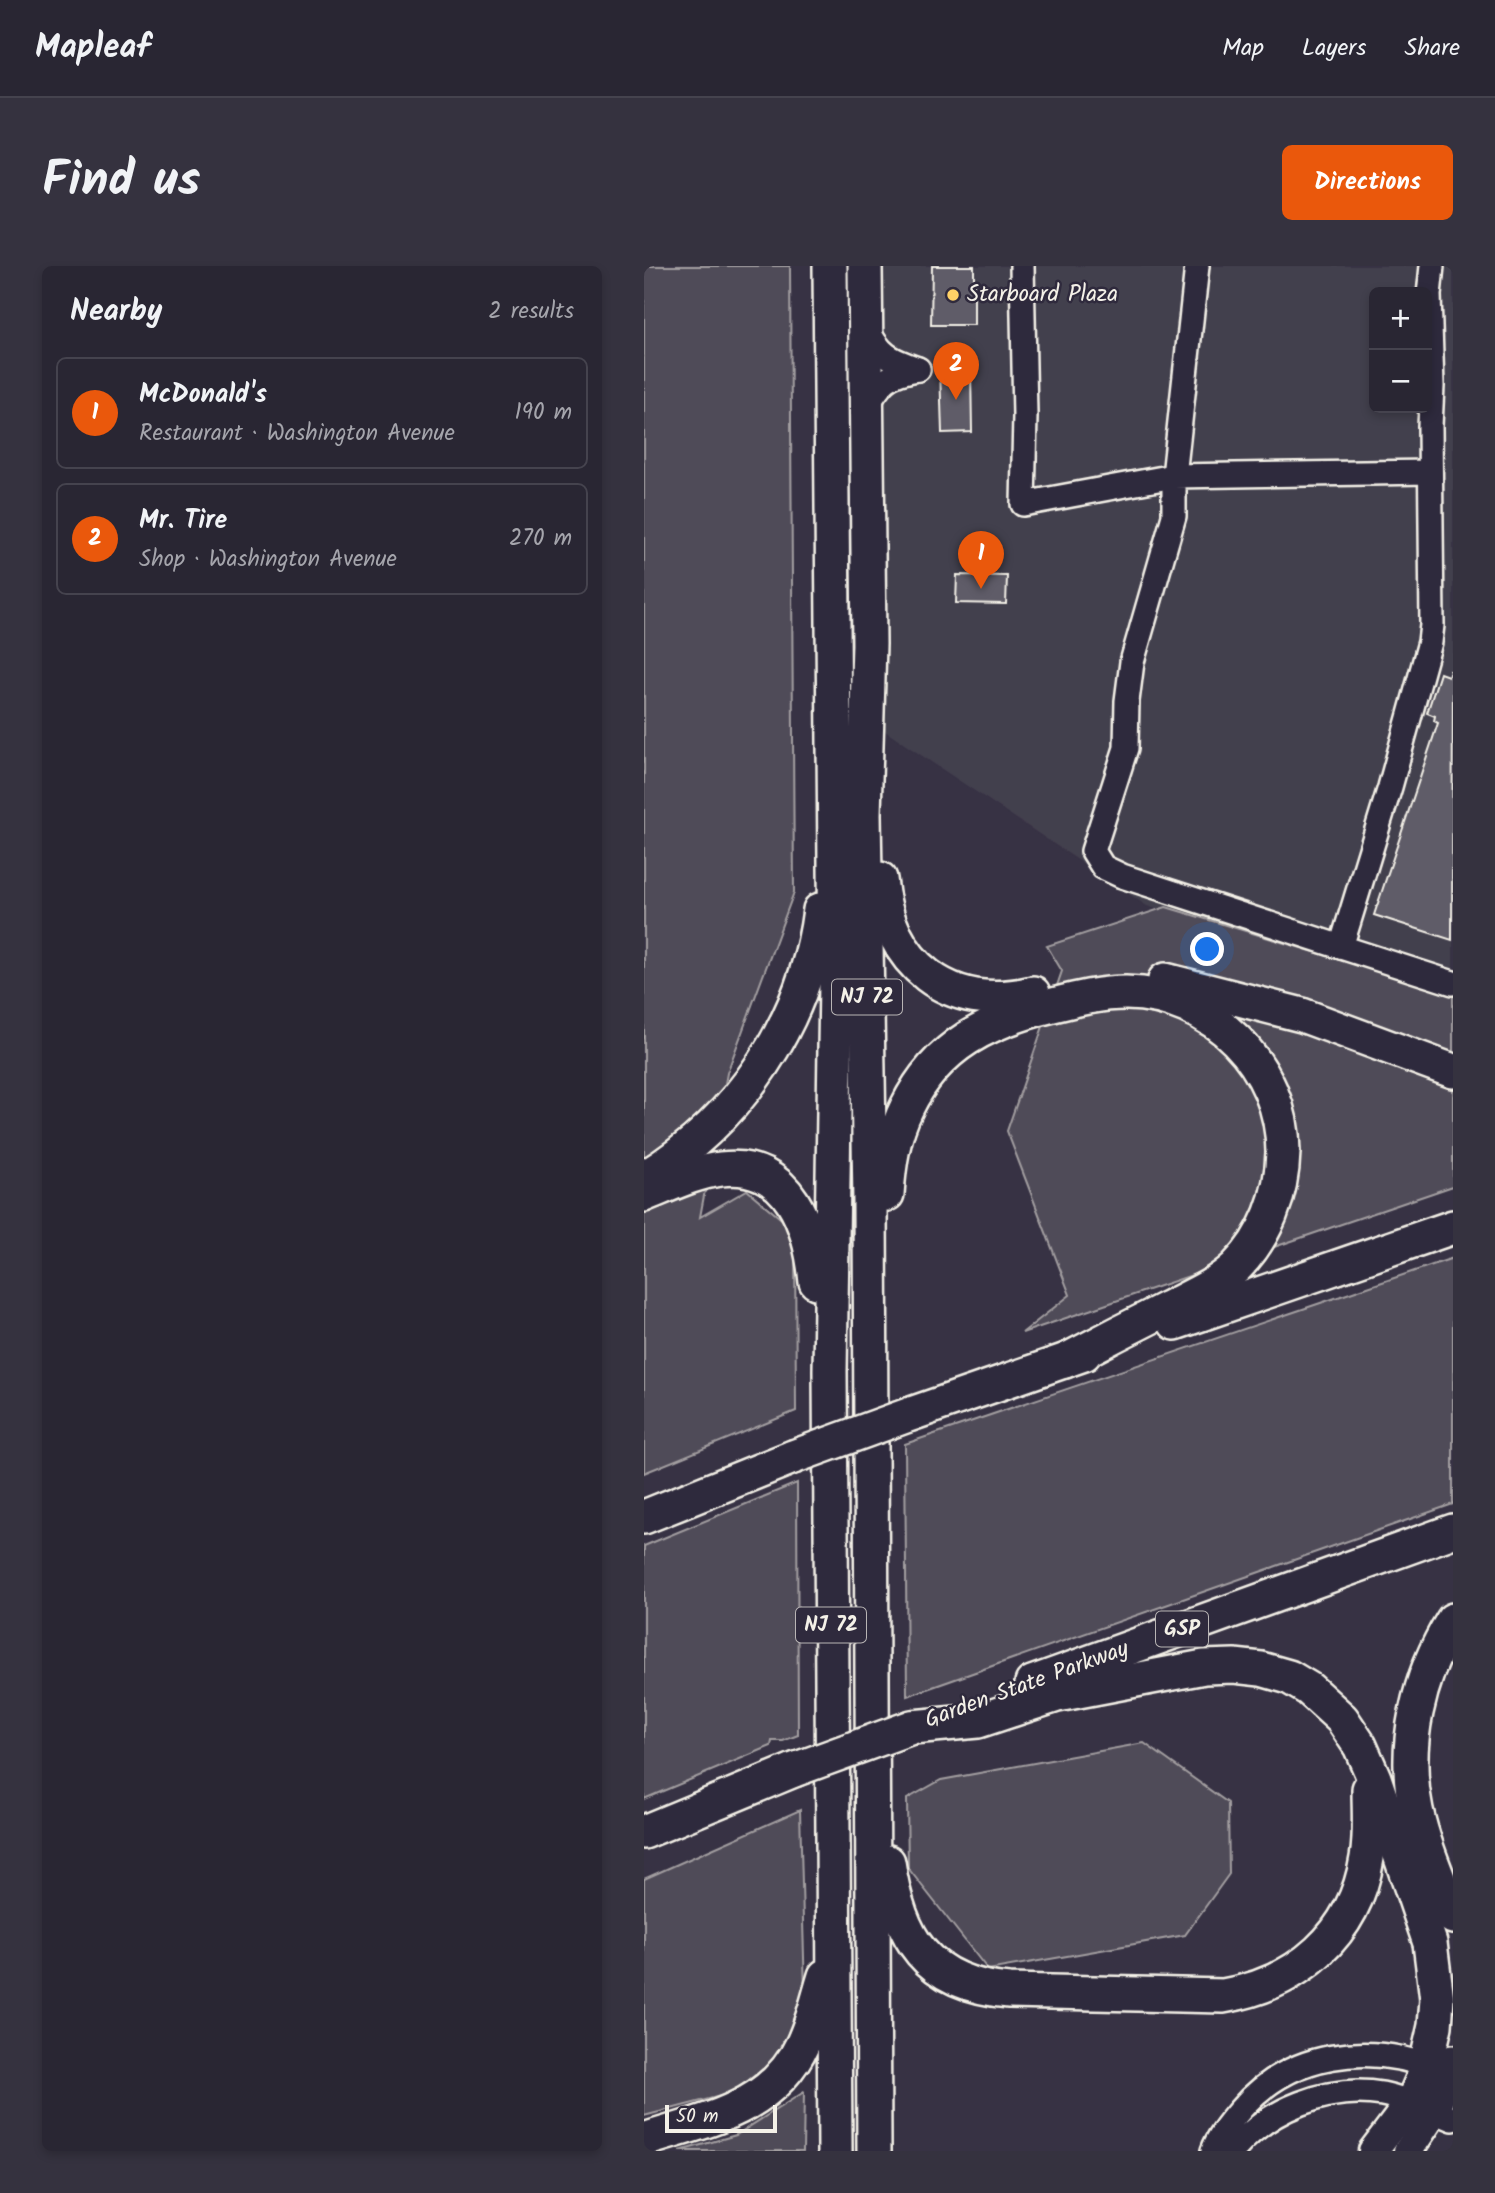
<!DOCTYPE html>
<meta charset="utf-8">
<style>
body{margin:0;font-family:Kalam,sans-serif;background:#35323f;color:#f1f3f6}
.controls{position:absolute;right:21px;top:21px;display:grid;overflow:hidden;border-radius:10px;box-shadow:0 4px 10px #0003}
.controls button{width:63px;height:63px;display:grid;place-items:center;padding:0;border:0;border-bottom:2px solid #45434e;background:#292633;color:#f1f3f6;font:35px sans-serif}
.scale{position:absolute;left:21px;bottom:18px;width:112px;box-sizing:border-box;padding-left:7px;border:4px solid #f4f1e8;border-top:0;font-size:19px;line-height:24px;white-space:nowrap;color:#f4f1e8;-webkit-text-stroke:5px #2f2a3d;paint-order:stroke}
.you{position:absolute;left:564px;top:684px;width:24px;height:24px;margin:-18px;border:5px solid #fff;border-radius:50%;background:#1a73e8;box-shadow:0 0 0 10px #1a73e833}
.badge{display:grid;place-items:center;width:46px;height:46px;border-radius:50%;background:#ea580c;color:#fff;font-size:23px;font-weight:700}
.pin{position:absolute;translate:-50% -58px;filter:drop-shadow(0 2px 4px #0008)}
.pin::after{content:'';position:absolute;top:37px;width:24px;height:21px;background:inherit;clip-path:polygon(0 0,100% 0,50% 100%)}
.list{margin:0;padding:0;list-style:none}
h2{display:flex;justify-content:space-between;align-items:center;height:91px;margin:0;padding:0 28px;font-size:30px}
h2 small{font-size:23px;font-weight:400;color:#a5a5ac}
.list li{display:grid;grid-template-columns:46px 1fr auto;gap:21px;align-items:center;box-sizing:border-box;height:112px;margin:0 14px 14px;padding:0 14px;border:2px solid #45434e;border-radius:10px}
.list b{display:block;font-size:26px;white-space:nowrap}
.list p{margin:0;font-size:23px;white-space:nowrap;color:#a5a5ac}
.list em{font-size:23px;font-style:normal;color:#a5a5ac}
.map{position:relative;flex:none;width:809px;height:1885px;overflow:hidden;border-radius:10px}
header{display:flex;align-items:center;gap:42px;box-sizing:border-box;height:98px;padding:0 35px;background:#292633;border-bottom:2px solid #45434e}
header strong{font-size:33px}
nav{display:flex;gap:38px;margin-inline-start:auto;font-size:24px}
.intro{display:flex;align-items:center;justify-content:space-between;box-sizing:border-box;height:168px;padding:0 42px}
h1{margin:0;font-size:49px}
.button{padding:18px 32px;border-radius:10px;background:#ea580c;color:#fff;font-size:24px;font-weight:700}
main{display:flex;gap:42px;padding:0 42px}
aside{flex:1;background:#292633;border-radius:10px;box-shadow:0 4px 10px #0003}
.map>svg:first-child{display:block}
</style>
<header>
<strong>Mapleaf</strong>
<nav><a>Map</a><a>Layers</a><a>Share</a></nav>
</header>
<div class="intro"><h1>Find us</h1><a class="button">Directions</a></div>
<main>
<aside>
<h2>Nearby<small>2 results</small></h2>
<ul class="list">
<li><span class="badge">1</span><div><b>McDonald's</b><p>Restaurant · Washington Avenue</p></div><em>190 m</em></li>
<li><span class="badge">2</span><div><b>Mr. Tire</b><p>Shop · Washington Avenue</p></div><em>270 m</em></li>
</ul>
</aside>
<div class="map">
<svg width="809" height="1885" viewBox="0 0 809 1885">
<rect width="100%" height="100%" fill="#373244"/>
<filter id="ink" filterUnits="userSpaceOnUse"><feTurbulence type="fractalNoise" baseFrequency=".0143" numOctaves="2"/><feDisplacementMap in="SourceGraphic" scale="14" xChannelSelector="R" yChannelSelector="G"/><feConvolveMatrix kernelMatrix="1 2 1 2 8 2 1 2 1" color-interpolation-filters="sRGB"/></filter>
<g filter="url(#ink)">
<!-- built -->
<path fill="#433f4e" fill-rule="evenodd" d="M 221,0 L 809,0 L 809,729 L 503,640 L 223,453 ZM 730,26 L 783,26 L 783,142 L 730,142 Z"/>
<!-- green -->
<g fill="#504b59" stroke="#a29ea0" stroke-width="2">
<path d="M 0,0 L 146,0 L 150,626 L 83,807 L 56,951 L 103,924 L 148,962 L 151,969 L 152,1145 L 0,1207 Z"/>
<path d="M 522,641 L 809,728 L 809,920 L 378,1067 L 426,1029 L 363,865 L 418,705 L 403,680 Z"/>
<path d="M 809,992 L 809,1238 L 263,1430 L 261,1178 Z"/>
<path d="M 153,1217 L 154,1469 L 139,1475 L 128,1475 L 127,1480 L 0,1533 L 0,1280 Z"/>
<path d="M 500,1477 L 584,1537 L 585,1608 L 541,1669 L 344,1704 L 264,1602 L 263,1533 L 297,1514 Z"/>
<path d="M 156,1544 L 161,1728 L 137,1789 L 88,1827 L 0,1850 L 0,1613 Z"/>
<path d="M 160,1826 L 159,1885 L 36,1885 L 92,1869 Z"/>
</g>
<!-- building -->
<g fill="#5f5c67" stroke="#f4f1e8" stroke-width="2">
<path d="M 288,0 L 330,0 L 330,59 L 287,59 Z"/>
<path d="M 296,102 L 327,102 L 328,166 L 298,167 Z"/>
<path d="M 313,309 L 363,310 L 362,338 L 312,337 Z"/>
<path d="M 806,405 L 809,406 L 808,674 L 730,649 L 794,457 L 790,455 L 791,450 L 783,447 L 796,407 L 804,410 Z"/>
</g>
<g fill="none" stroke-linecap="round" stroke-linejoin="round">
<defs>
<g id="minor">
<path d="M 378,0 L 381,150 L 379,238 L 530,210 L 553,0"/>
<path d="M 222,61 C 236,89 245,93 274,103"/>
<path d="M 222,141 C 238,115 243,108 274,103"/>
<path d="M 786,206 L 530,210 L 530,250 L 488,396 L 483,435 L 482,482 L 449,585 L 459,601 L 478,610 L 697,681 L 746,521 L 786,376 L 788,359 L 786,160 L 788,120 L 785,29 L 788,0"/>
<path d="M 697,681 L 809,717"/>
<path d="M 569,1885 C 574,1870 586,1856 596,1844 C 645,1786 725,1775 794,1804"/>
<path d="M 589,1885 C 624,1843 684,1819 738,1828 C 763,1833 786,1844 809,1853"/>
</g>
<g id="major">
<path d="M 729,1885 L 766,1836 L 782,1799"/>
<path d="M 764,1885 L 790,1846 L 805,1809"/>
</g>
<g id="highway">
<path d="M 186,0 L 192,717 L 186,1105 L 191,1885"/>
<path d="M 221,0 L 225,378 L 220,548 L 226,936 L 230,1885"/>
<path d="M 236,613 C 244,698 304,747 389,727"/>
<path d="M 521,714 L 658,749 L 809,805"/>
<path d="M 0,912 C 96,854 162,755 176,644"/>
<path d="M 243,928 C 245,898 249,869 263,841 C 294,778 344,755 409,739 C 433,733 457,727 482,727 C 568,728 639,800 639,886 C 638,929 622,971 592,1001 C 573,1019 547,1030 524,1042 C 490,1059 455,1077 421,1095"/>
<path d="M 0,929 C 25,919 51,906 77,903 C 146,894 167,962 172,1016"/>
<path d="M 531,1057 L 809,961"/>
<path d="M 267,1148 L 440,1088"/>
<path d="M 0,1251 L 149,1191"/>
<path d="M 809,1354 C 774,1410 758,1480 772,1544 C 780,1581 796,1616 809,1651"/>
<path d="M 388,1417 L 809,1265"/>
<path d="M 268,1461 L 334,1455 L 413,1429 L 560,1401 L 590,1400 L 617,1403 L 645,1411 L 665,1423 L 698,1453 L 716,1480 L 730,1512 L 786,1677 L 793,1733 L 791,1760 L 782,1799"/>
<path d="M 0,1566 L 150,1504"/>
<path d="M 244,1596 C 255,1672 282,1718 365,1725 L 579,1730 C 653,1718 711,1669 723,1592 C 727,1570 725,1546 725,1523"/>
<path d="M 805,1809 L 809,1796"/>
<path d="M 0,1874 C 62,1854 129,1843 159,1777 C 169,1756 174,1732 181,1710"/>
</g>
</defs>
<!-- minor casing -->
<use href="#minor" stroke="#f4f1e8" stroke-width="28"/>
<!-- major casing -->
<use href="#major" stroke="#f4f1e8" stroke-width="33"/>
<!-- highway casing -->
<use href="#highway" stroke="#f4f1e8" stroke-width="38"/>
<!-- minor -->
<use href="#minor" stroke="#2f2a3d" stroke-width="23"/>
<!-- major -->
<use href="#major" stroke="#2f2a3d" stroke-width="28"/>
<!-- highway -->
<use href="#highway" stroke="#2f2a3d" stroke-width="33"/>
<defs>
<g id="highway-bridge">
<path d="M 149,1191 L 267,1148"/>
<path d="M 150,1504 L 268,1461"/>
</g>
</defs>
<!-- highway-bridge casing -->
<use href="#highway-bridge" stroke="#f4f1e8" stroke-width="38" stroke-linecap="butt"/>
<!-- highway-bridge -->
<use href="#highway-bridge" stroke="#2f2a3d" stroke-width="33"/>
</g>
</g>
<!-- markers -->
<circle fill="#ffd166" stroke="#2f2a3d" stroke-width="2.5" cx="309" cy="29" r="7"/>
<g text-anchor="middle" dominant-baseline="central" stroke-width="5" stroke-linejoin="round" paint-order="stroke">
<!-- shield labels -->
<g fill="#2f2a3d" stroke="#b9b5b5" stroke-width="2">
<rect x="188" y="713.5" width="70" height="35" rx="5"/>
<rect x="152" y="1341.5" width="70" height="35" rx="5"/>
<rect x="512" y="1345.5" width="52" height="35" rx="5"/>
</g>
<g font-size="21" font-weight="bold" fill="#f4f1e8">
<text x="223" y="731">NJ 72</text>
<text x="187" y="1359">NJ 72</text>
<text x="538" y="1363">GSP</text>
</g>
<!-- poi labels -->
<g font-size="23" fill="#f4f1e8" stroke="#2f2a3d" text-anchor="start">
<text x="323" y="29">Starboard Plaza</text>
</g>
<!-- street labels -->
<g font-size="23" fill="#f4f1e8" stroke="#2f2a3d">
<text transform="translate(383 1419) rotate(-20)">Garden State Parkway</text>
</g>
</g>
</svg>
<div class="controls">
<button>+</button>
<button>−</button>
</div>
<div class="scale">50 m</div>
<div class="you"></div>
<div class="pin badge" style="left:337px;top:323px">1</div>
<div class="pin badge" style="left:312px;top:134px">2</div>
</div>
</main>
